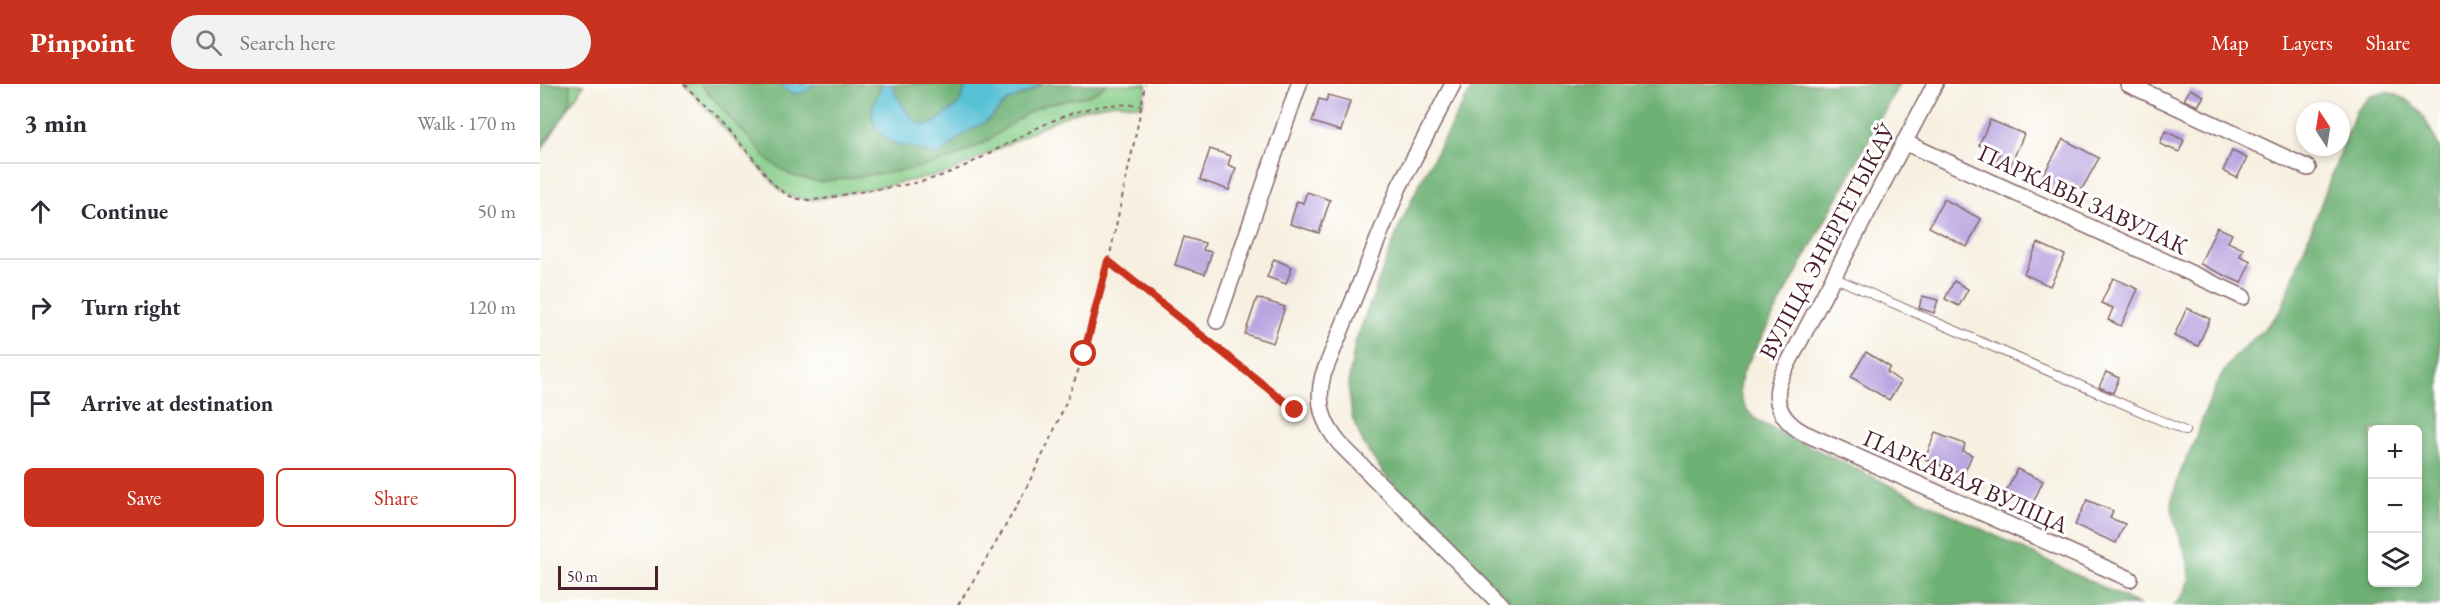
<!DOCTYPE html>
<meta charset="utf-8">
<style>
body{margin:0;font-family:"EB Garamond",serif;background:#f2f2f3;color:#2b2b33}
.controls{position:absolute;right:18px;bottom:18px;display:grid;overflow:hidden;border-radius:9px;box-shadow:0 3px 9px #0003}
.controls button{width:54px;height:54px;display:grid;place-items:center;padding:0;border:0;border-bottom:2px solid #e1e1e2;background:#fff;color:#2b2b33;font:30px sans-serif}
.compass{position:absolute;left:1756px;top:18px;width:54px;height:54px;border-radius:50%;background:#fff;box-shadow:0 3px 9px #0003;rotate:348deg}
.scale{position:absolute;left:18px;bottom:15px;width:100px;box-sizing:border-box;padding-left:6px;border:3px solid #4a1f2b;border-top:0;font-size:16px;line-height:21px;white-space:nowrap;color:#4a1f2b;-webkit-text-stroke:4px #fff;paint-order:stroke}
.stop{position:absolute;width:18px;height:18px;margin:-14px;border:4px solid #c8321e;border-radius:50%;background:#fff}
.stop.end{background:#c8321e;border-color:#fff;box-shadow:0 2px 6px #0008}
.list{margin:0;padding:0;list-style:none}
h2{display:flex;justify-content:space-between;align-items:center;height:78px;margin:0;padding:0 24px;font-size:26px}
h2 small{font-size:20px;font-weight:400;color:#7c7c81}
.list li{display:grid;grid-template-columns:39px 1fr auto;gap:18px;align-items:center;box-sizing:border-box;height:96px;padding:0 24px;border-top:2px solid #e1e1e2}
.list b{display:block;font-size:22px;white-space:nowrap}
.list em{font-size:20px;font-style:normal;color:#7c7c81}
.actions{display:flex;gap:12px;padding:18px 24px}
.actions a{flex:1;padding:14px 0;border:2px solid #c8321e;border-radius:9px;text-align:center;font-size:21px;color:#c8321e}
.actions .main{background:#c8321e;color:#fff}
.icon{flex:none;width:33px;height:33px;fill:none;stroke:currentColor;stroke-width:2;stroke-linecap:round;stroke-linejoin:round}
.map{position:relative;flex:none;width:1900px;height:521px;overflow:hidden}
header{display:flex;align-items:center;gap:36px;box-sizing:border-box;height:84px;padding:0 30px;background:#c8321e;color:#fff}
header strong{font-size:28px}
nav{display:flex;gap:33px;margin-inline-start:auto;font-size:21px}
.search{width:420px;height:54px;background:#f2f2f3;display:flex;align-items:center;gap:15px;box-sizing:border-box;padding:0 21px;border-radius:33px;color:#7c7c81;font-size:22px}
main{display:flex}
aside{flex:1;background:#fff}
.map>svg:first-child{display:block}
</style>
<header>
<strong>Pinpoint</strong>
<div class="search"><svg class="icon" aria-label="search" viewBox="0 0 24 24"><circle cx="10" cy="10" r="6"/><path d="M15 15l6 6"/></svg>Search here</div>
<nav><a>Map</a><a>Layers</a><a>Share</a></nav>
</header>
<main>
<aside>
<h2>3 min<small>Walk · 170 m</small></h2>
<ul class="list">
<li><svg class="icon" aria-label="ahead" viewBox="0 0 24 24"><path d="M12 20V5M6 11l6-6 6 6"/></svg><div><b>Continue</b></div><em>50 m</em></li>
<li><svg class="icon" aria-label="right" viewBox="0 0 24 24"><path d="M7 20v-9h11M14 6l5 5-5 5"/></svg><div><b>Turn right</b></div><em>120 m</em></li>
<li><svg class="icon" aria-label="arrive" viewBox="0 0 24 24"><path d="M6 21V4h12l-3 4 3 4H6"/></svg><div><b>Arrive at destination</b></div></li>
</ul>
<div class="actions"><a class="main">Save</a><a>Share</a></div>
</aside>
<div class="map">
<svg width="1900" height="521" viewBox="0 0 1900 521">
<rect width="100%" height="100%" fill="#fff"/>
<filter id="ink" filterUnits="userSpaceOnUse"><feTurbulence type="fractalNoise" baseFrequency=".0167" numOctaves="2"/><feDisplacementMap in="SourceGraphic" scale="12" xChannelSelector="R" yChannelSelector="G"/><feConvolveMatrix kernelMatrix="1 2 1 2 8 2 1 2 1" color-interpolation-filters="sRGB"/></filter>
<filter id="wash" filterUnits="userSpaceOnUse"><feTurbulence type="fractalNoise" baseFrequency=".008" numOctaves="4" result="noise"/><feDisplacementMap in="SourceGraphic" scale="24" xChannelSelector="R" yChannelSelector="G"/><feGaussianBlur stdDeviation="1.35" result="paint"/><feColorMatrix in="noise" values="0 0 0 0 0 0 0 0 0 0 0 0 0 0 0 0 0 1.4 0 .05"/><feComposite in="paint" operator="in"/></filter>
<g filter="url(#wash)">
<rect width="100%" height="100%" fill="#f7f0e1"/>
<!-- green -->
<g fill="#88ce89" stroke="#69765a" stroke-width="1.5">
<path d="M 0,0 L 44,0 L 0,69 Z"/>
<path d="M 144,0 L 607,0 L 602,22 L 576,19 L 547,24 L 520,34 L 409,89 L 272,116 L 251,113 L 242,108 Z"/>
</g>
<!-- forest -->
<g fill="#6eb175" stroke="#5c6850" stroke-width="1.5" fill-rule="evenodd">
<path d="M 3,0 L 29,0 C 39,20 11,48 0,64 L 0,2 Z"/>
<path d="M 160,0 L 567,0 L 551,11 L 504,21 L 491,27 L 442,60 L 411,75 L 368,86 L 279,98 L 252,92 L 229,77 Z"/>
<path d="M 934,0 L 1359,0 L 1205,284 C 1195,307 1201,326 1223,340 L 1600,521 L 974,521 L 844,390 L 824,361 L 812,333 L 808,301 L 815,259 L 859,143 L 881,96 Z"/>
<path d="M 1846,8 C 1878,14 1888,39 1900,66 L 1900,521 L 1634,521 C 1673,488 1626,451 1633,414 C 1636,395 1646,376 1654,358 C 1664,332 1673,301 1690,279 C 1705,259 1727,246 1741,226 L 1816,27 L 1829,13 ZM 1832,346 L 1878,346 L 1878,498 L 1832,498 Z"/>
</g>
<!-- water -->
<g fill="#57c0d4" stroke="#507080" stroke-width="1.5">
<path d="M 241,0 L 275,0 C 264,11 250,15 241,0 Z"/>
<path d="M 342,0 L 354,0 L 355,9 L 369,31 L 379,39 L 387,41 L 395,38 L 419,20 L 427,0 L 502,0 L 487,9 L 466,18 L 450,35 L 421,52 L 405,67 L 397,71 L 353,59 L 339,48 L 333,37 L 332,25 Z"/>
</g>
<g id="blocks">
<!-- building -->
<g fill="#b9a5e0">
<path d="M 1650,5 L 1664,12 L 1658,22 L 1644,16 Z"/>
<path d="M 788,11 L 810,17 L 801,47 L 772,38 L 779,15 L 786,17 Z"/>
<path d="M 1450,36 L 1484,50 L 1469,85 L 1455,79 L 1460,69 L 1439,61 Z"/>
<path d="M 1625,47 L 1644,56 L 1639,68 L 1620,60 Z"/>
<path d="M 1523,55 L 1559,74 L 1542,105 L 1527,97 L 1519,112 L 1498,101 Z"/>
<path d="M 670,65 L 691,72 L 688,81 L 696,84 L 689,106 L 660,96 Z"/>
<path d="M 1692,67 L 1707,74 L 1697,94 L 1683,87 Z"/>
<path d="M 767,108 L 790,116 L 779,149 L 750,140 L 757,117 L 763,119 Z"/>
<path d="M 1404,115 L 1441,135 L 1427,163 L 1389,143 Z"/>
<path d="M 1677,143 L 1692,150 L 1688,158 L 1703,165 L 1700,172 L 1711,177 L 1701,199 L 1660,180 Z"/>
<path d="M 644,153 L 665,159 L 663,166 L 672,168 L 665,190 L 635,181 Z"/>
<path d="M 1498,159 L 1525,171 L 1510,202 L 1484,190 Z"/>
<path d="M 734,175 L 752,183 L 746,200 L 727,193 Z"/>
<path d="M 1573,194 L 1598,205 L 1581,242 L 1568,236 L 1573,224 L 1561,219 Z"/>
<path d="M 1414,197 L 1428,205 L 1419,222 L 1405,215 Z"/>
<path d="M 1382,212 L 1398,216 L 1394,229 L 1379,224 Z"/>
<path d="M 717,214 L 745,223 L 733,259 L 705,250 Z"/>
<path d="M 1647,224 L 1670,235 L 1658,262 L 1634,252 Z"/>
<path d="M 1326,268 L 1350,283 L 1347,288 L 1361,298 L 1349,316 L 1311,293 Z"/>
<path d="M 1566,288 L 1579,294 L 1573,309 L 1559,303 Z"/>
<path d="M 1395,349 L 1425,360 L 1423,367 L 1432,371 L 1424,390 L 1385,375 Z"/>
<path d="M 1477,385 L 1503,397 L 1491,423 L 1465,410 Z"/>
<path d="M 1547,416 L 1573,427 L 1570,434 L 1585,440 L 1576,459 L 1535,441 Z"/>
</g>
</g>
</g>
<g filter="url(#ink)">
<use href="#blocks" fill-opacity="0" stroke="#87686b" stroke-width="1.5"/>
<g fill="none" stroke-linecap="round" stroke-linejoin="round">
<defs>
<path id="lane" d="M 1293,193 L 1645,347"/>
<g id="street">
<path d="M 913,0 L 859,103 L 783,291 C 776,318 782,339 800,360 L 961,521"/>
<path d="M 1395,0 L 1242,291 C 1231,316 1240,336 1264,349 L 1590,495"/>
<path d="M 1588,0 L 1768,84"/>
<path d="M 1364,58 L 1703,213"/>
<path d="M 677,237 L 759,0"/>
</g>
</defs>
<!-- lane casing -->
<use href="#lane" stroke="#87686b" stroke-width="10"/>
<!-- street casing -->
<use href="#street" stroke="#87686b" stroke-width="18"/>
<!-- path -->
<g stroke="#87686b" stroke-width="2" stroke-dasharray="4.5 4.5" stroke-linecap="butt">
<path d="M 144,0 C 165,22 186,44 207,67 C 220,81 232,104 250,112 C 269,121 294,112 313,109 C 345,103 381,101 411,88 C 474,62 530,11 602,22"/>
<path d="M 568,177 L 748,322 L 755,326 L 768,327"/>
<path d="M 418,521 C 468,442 514,359 544,270 C 559,226 568,179 578,133 C 587,89 598,45 605,0"/>
</g>
<!-- lane -->
<use href="#lane" stroke="#fff" stroke-width="8"/>
<!-- street -->
<use href="#street" stroke="#fff" stroke-width="15"/>
</g>
</g>
<g fill="none" stroke-linecap="round" stroke-linejoin="round" filter="url(#ink)">
<!-- route -->
<path stroke="#c8321e" stroke-width="8" d="M 544,270 L 568,177 L 755,326"/>
</g>
<g text-anchor="middle" dominant-baseline="central" stroke-width="6" stroke-linejoin="round" paint-order="stroke">
<!-- street labels -->
<g font-size="24" fill="#4a1f2b" stroke="#fff">
<text transform="translate(1543 115) rotate(25)">ПАРКАВЫ ЗАВУЛАК</text>
<text transform="translate(1287 157) rotate(-62)">ВУЛІЦА ЭНЕРГЕТЫКАЎ</text>
<text transform="translate(1426 397) rotate(24)">ПАРКАВАЯ ВУЛІЦА</text>
</g>
</g>
</svg>
<div class="controls">
<button>+</button>
<button>−</button>
<button><svg class="icon" aria-label="layers" viewBox="0 0 24 24"><path d="M12 4l9 5-9 5-9-5zM3 14l9 5 9-5"/></svg></button>
</div>
<svg class="compass" viewBox="-18 -18 36 36"><path d="M0-13l5 13h-10z" fill="#e53935"/><path d="M0 13l5-13h-10z" fill="#7c7c81"/></svg>
<div class="scale">50 m</div>
<div class="stop" style="left:544px;top:270px"></div>
<div class="stop end" style="left:755px;top:326px"></div>
</div>
</main>
